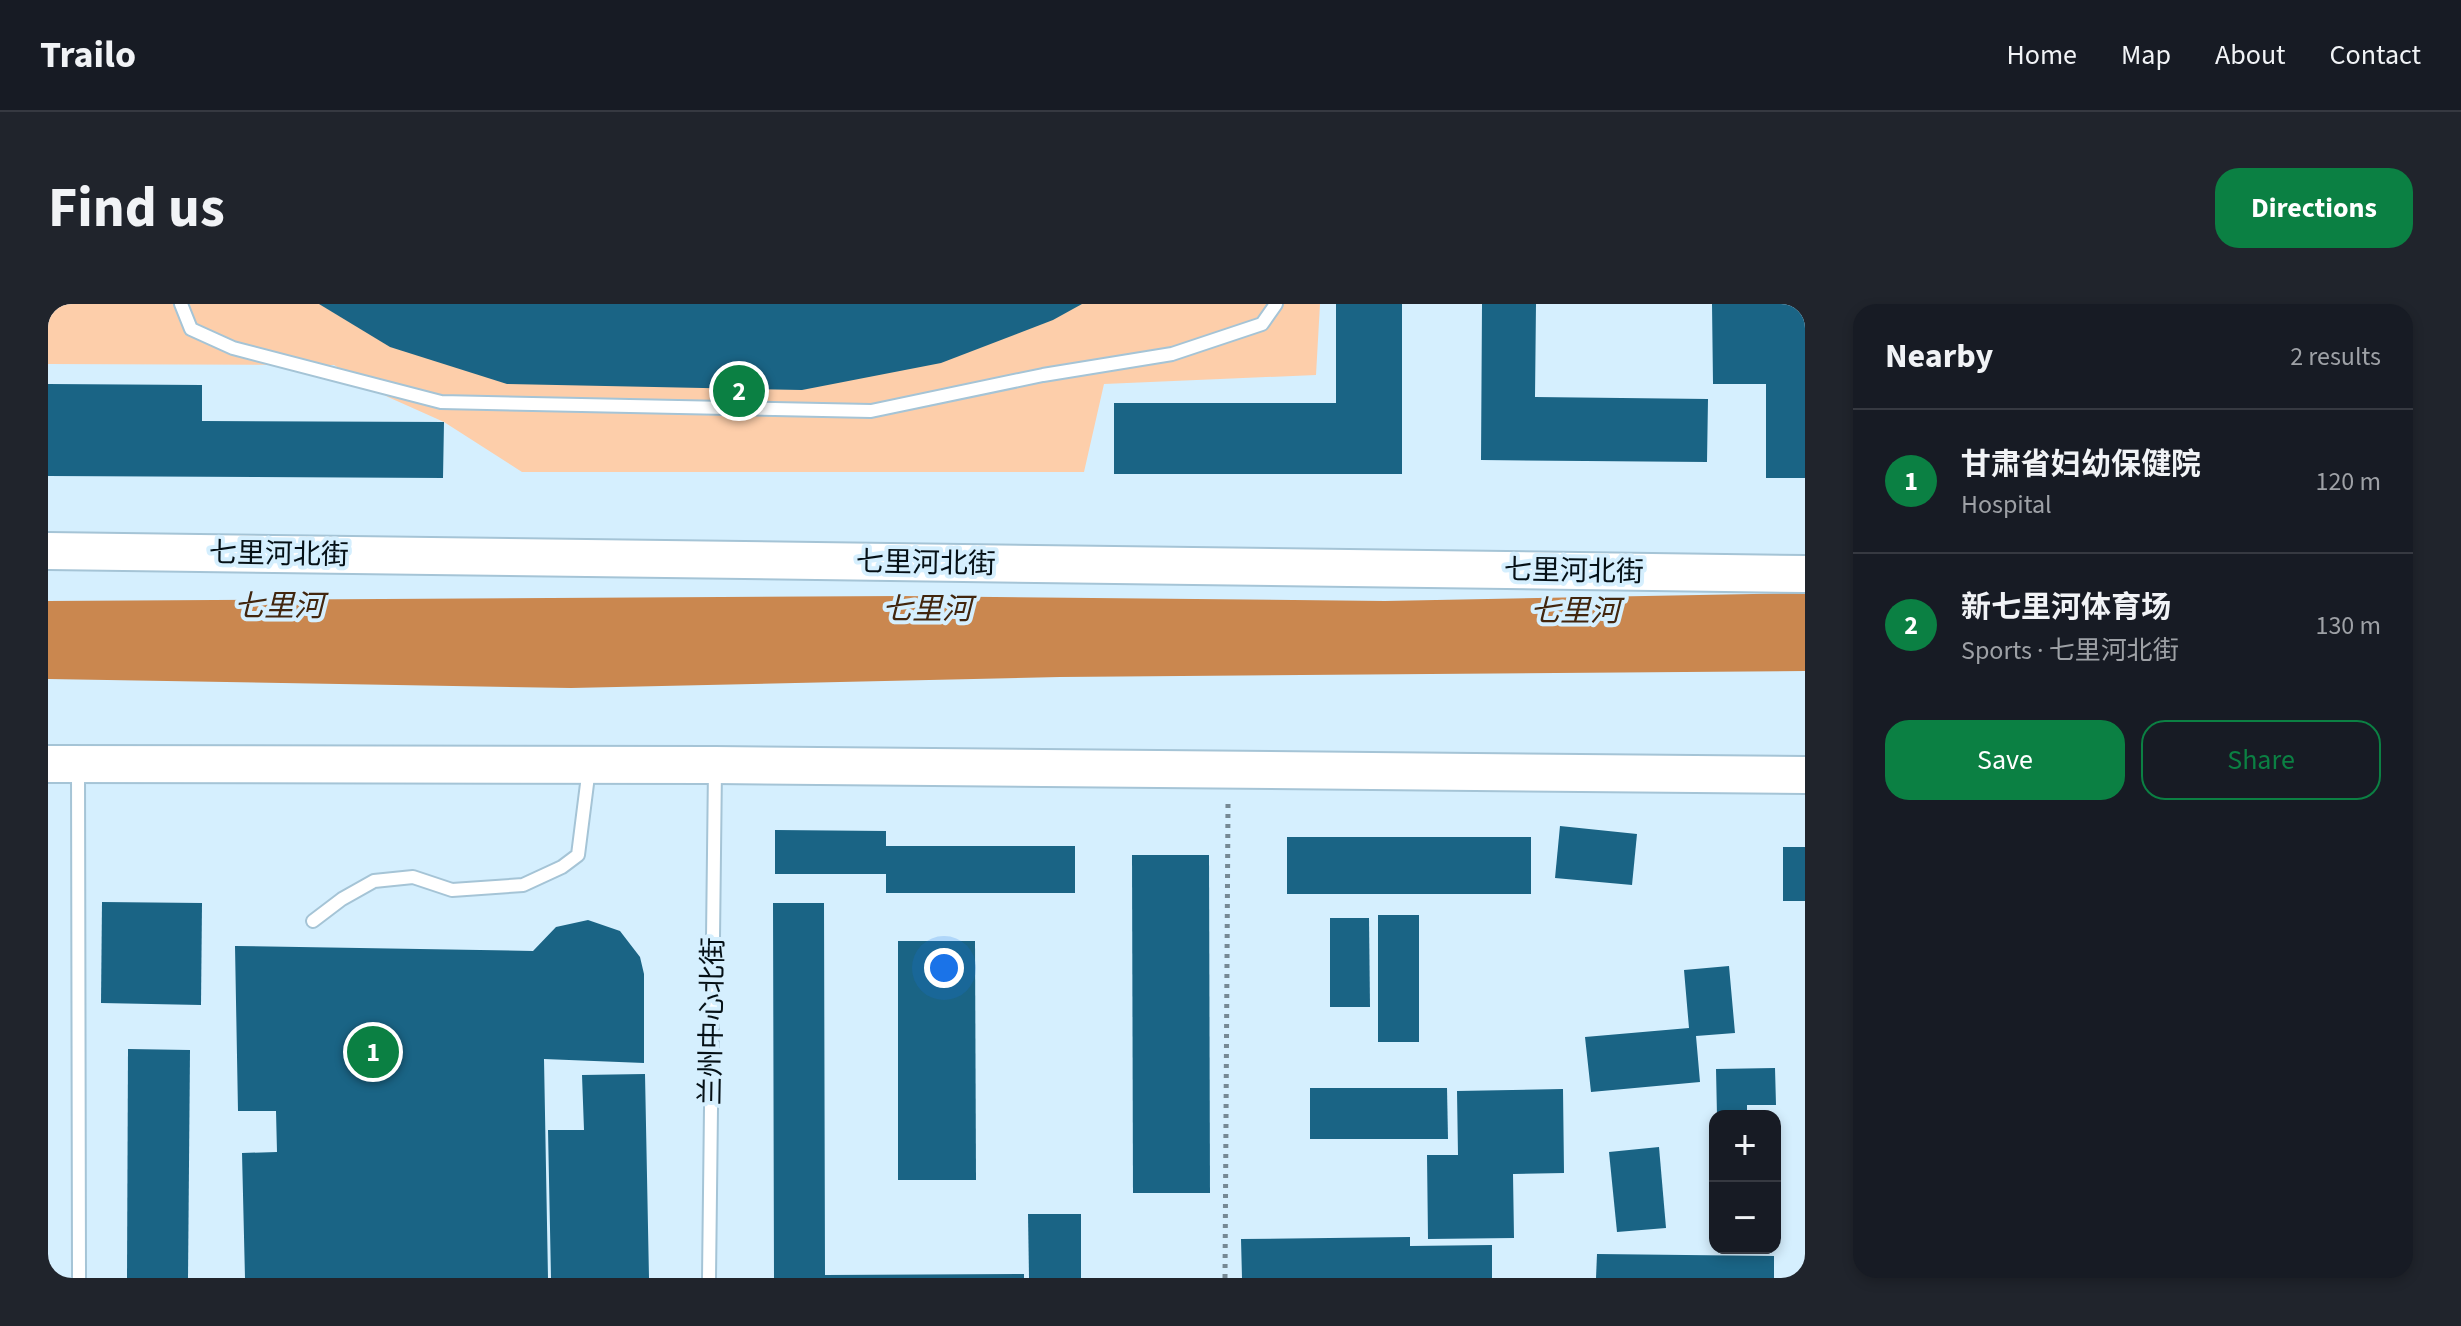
<!DOCTYPE html>
<meta charset="utf-8">
<style>
body{margin:0;font-family:"Source Sans 3","Noto Sans SC",sans-serif;background:#20242c;color:#f1f3f6}
.controls{position:absolute;right:24px;bottom:24px;display:grid;overflow:hidden;border-radius:16px;box-shadow:0 4px 12px #0003}
.controls button{width:72px;height:72px;display:grid;place-items:center;padding:0;border:0;border-bottom:2px solid #363941;background:#171b24;color:#f1f3f6;font:40px sans-serif}
.you{position:absolute;left:896px;top:664px;width:28px;height:28px;margin:-20px;border:6px solid #fff;border-radius:50%;background:#1a73e8;box-shadow:0 0 0 12px #1a73e833}
.badge{display:grid;place-items:center;width:52px;height:52px;border-radius:50%;background:#0b8043;color:#fff;font-size:26px;font-weight:700}
.pin{position:absolute;translate:-50% -50%;border:4px solid #fff;box-shadow:0 2px 8px #0006}
.list{margin:0;padding:0;list-style:none}
h2{display:flex;justify-content:space-between;align-items:center;height:104px;margin:0;padding:0 32px;font-size:34px}
h2 small{font-size:26px;font-weight:400;color:#9ea1a6}
.list li{display:grid;grid-template-columns:52px 1fr auto;gap:24px;align-items:center;box-sizing:border-box;height:144px;padding:0 32px;border-top:2px solid #363941}
.list b{display:block;font-size:30px;white-space:nowrap}
.list p{margin:0;font-size:26px;white-space:nowrap;color:#9ea1a6}
.list em{font-size:26px;font-style:normal;color:#9ea1a6}
.actions{display:flex;gap:16px;padding:24px 32px}
.actions a{flex:1;padding:18px 0;border:2px solid #0b8043;border-radius:24px;text-align:center;font-size:28px;color:#0b8043}
.actions .main{background:#0b8043;color:#fff}
.map{position:relative;flex:none;width:1757px;height:974px;overflow:hidden;border-radius:24px}
header{display:flex;align-items:center;gap:48px;box-sizing:border-box;height:112px;padding:0 40px;background:#171b24;border-bottom:2px solid #363941}
header strong{font-size:38px}
nav{display:flex;gap:44px;margin-inline-start:auto;font-size:28px}
.intro{display:flex;align-items:center;justify-content:space-between;box-sizing:border-box;height:192px;padding:0 48px}
h1{margin:0;font-size:56px}
.button{padding:20px 36px;border-radius:24px;background:#0b8043;color:#fff;font-size:28px;font-weight:700}
main{display:flex;gap:48px;padding:0 48px}
aside{flex:1;background:#171b24;border-radius:24px;box-shadow:0 4px 12px #0003}
.map>svg:first-child{display:block}
</style>
<header>
<strong>Trailo</strong>
<nav><a>Home</a><a>Map</a><a>About</a><a>Contact</a></nav>
</header>
<div class="intro"><h1>Find us</h1><a class="button">Directions</a></div>
<main>
<div class="map">
<svg width="1757" height="974" viewBox="0 0 1757 974">
<rect width="100%" height="100%" fill="#d5effe"/>
<!-- green -->
<path fill="#fdceaa" d="M 0,0 L 1272,0 L 1268,71 L 1056,80 L 1036,168 L 474,168 L 396,118 L 340,93 L 286,61 L 0,60 Z"/>
<!-- water -->
<path fill="#ca874f" d="M 1757,289 L 1757,367 L 1012,373 L 523,384 L 0,375 L 0,297 L 853,292 L 1337,297 Z"/>
<!-- building -->
<g fill="#1a6485">
<path d="M 271,0 L 1034,0 L 1005,16 L 893,59 L 754,86 L 459,80 L 342,43 Z"/>
<path d="M 1288,0 L 1354,0 L 1354,170 L 1066,170 L 1066,99 L 1288,99 Z"/>
<path d="M 1434,0 L 1488,0 L 1487,93 L 1660,95 L 1659,158 L 1433,156 Z"/>
<path d="M 1664,0 L 1757,0 L 1757,174 L 1718,174 L 1718,80 L 1665,80 Z"/>
<path d="M 0,80 L 154,81 L 154,117 L 396,118 L 395,174 L 0,172 Z"/>
<path d="M 1512,522 L 1589,530 L 1584,581 L 1507,574 Z"/>
<path d="M 727,526 L 838,527 L 838,542 L 1027,542 L 1027,589 L 838,589 L 838,570 L 727,570 Z"/>
<rect x="1239" y="533" width="244" height="57"/>
<rect x="1735" y="543" width="22" height="54"/>
<path d="M 1084,551 L 1161,551 L 1162,889 L 1085,889 Z"/>
<path d="M 54,598 L 154,599 L 153,701 L 53,699 Z"/>
<path d="M 725,599 L 776,599 L 777,971 L 976,970 L 976,974 L 726,974 Z"/>
<rect x="1330" y="611" width="41" height="127"/>
<path d="M 1282,614 L 1321,614 L 1322,703 L 1282,703 Z"/>
<path d="M 540,616 L 572,627 L 592,653 L 596,670 L 596,759 L 496,755 L 500,974 L 197,974 L 194,849 L 229,848 L 228,807 L 190,807 L 187,642 L 485,647 L 508,623 Z"/>
<path d="M 850,637 L 927,637 L 928,876 L 850,876 Z"/>
<path d="M 1681,662 L 1687,729 L 1648,732 L 1652,778 L 1543,788 L 1537,733 L 1641,724 L 1636,666 Z"/>
<path d="M 80,745 L 142,746 L 140,974 L 79,974 Z"/>
<path d="M 1727,764 L 1728,801 L 1699,801 L 1699,812 L 1669,812 L 1668,765 Z"/>
<path d="M 597,770 L 601,974 L 503,974 L 500,826 L 536,826 L 534,771 Z"/>
<path d="M 1262,784 L 1399,784 L 1400,835 L 1262,835 Z"/>
<path d="M 1515,785 L 1516,869 L 1465,870 L 1466,934 L 1380,935 L 1379,851 L 1410,851 L 1409,787 Z"/>
<path d="M 1611,843 L 1618,924 L 1569,928 L 1561,848 Z"/>
<path d="M 980,910 L 1033,910 L 1033,974 L 981,974 Z"/>
<path d="M 1362,933 L 1362,942 L 1444,941 L 1444,974 L 1194,974 L 1193,935 Z"/>
<path d="M 1549,950 L 1726,952 L 1726,974 L 1548,974 Z"/>
</g>
<g fill="none" stroke-linecap="round" stroke-linejoin="round">
<defs>
<g id="lane">
<path d="M 133,0 L 143,25 L 185,44 L 393,98 L 823,107 L 995,71 L 1124,50 L 1214,20 L 1228,0"/>
<path d="M 30,463 L 31,974"/>
<path d="M 265,617 L 294,595 L 326,577 L 365,573 L 404,586 L 475,581 L 514,563 L 530,551 L 541,464"/>
<path d="M 661,974 L 667,464"/>
</g>
<g id="secondary">
<path d="M 0,247 L 1757,270"/>
<path d="M 0,460 L 667,461 L 1757,471"/>
</g>
</defs>
<!-- lane casing -->
<use href="#lane" stroke="#a5c4d6" stroke-width="16"/>
<!-- secondary casing -->
<use href="#secondary" stroke="#a5c4d6" stroke-width="40"/>
<!-- path -->
<path stroke="#768994" stroke-width="5" stroke-dasharray="4 6" stroke-linecap="butt" d="M 1177,974 L 1180,499"/>
<!-- lane -->
<use href="#lane" stroke="#fff" stroke-width="12"/>
<!-- secondary -->
<use href="#secondary" stroke="#fff" stroke-width="36"/>
</g>
<g text-anchor="middle" dominant-baseline="central" stroke-width="8" stroke-linejoin="round" paint-order="stroke">
<!-- street labels -->
<g font-size="28" fill="#051016" stroke="#d5effe">
<text transform="translate(231 250) rotate(1)">七里河北街</text>
<text transform="translate(878 259) rotate(1)">七里河北街</text>
<text transform="translate(1526 267) rotate(1)">七里河北街</text>
<text transform="translate(664 717) rotate(-89)">兰州中心北街</text>
</g>
<!-- water labels -->
<g font-size="30" font-style="italic" fill="#42260e" stroke="#d5effe">
<text x="231" y="302">七里河</text>
<text x="879" y="305">七里河</text>
<text x="1527" y="307">七里河</text>
</g>
</g>
</svg>
<div class="controls">
<button>+</button>
<button>−</button>
</div>
<div class="you"></div>
<div class="pin badge" style="left:325px;top:748px">1</div>
<div class="pin badge" style="left:691px;top:87px">2</div>
</div>
<aside>
<h2>Nearby<small>2 results</small></h2>
<ul class="list">
<li><span class="badge">1</span><div><b>甘肃省妇幼保健院</b><p>Hospital</p></div><em>120 m</em></li>
<li><span class="badge">2</span><div><b>新七里河体育场</b><p>Sports · 七里河北街</p></div><em>130 m</em></li>
</ul>
<div class="actions"><a class="main">Save</a><a>Share</a></div>
</aside>
</main>
